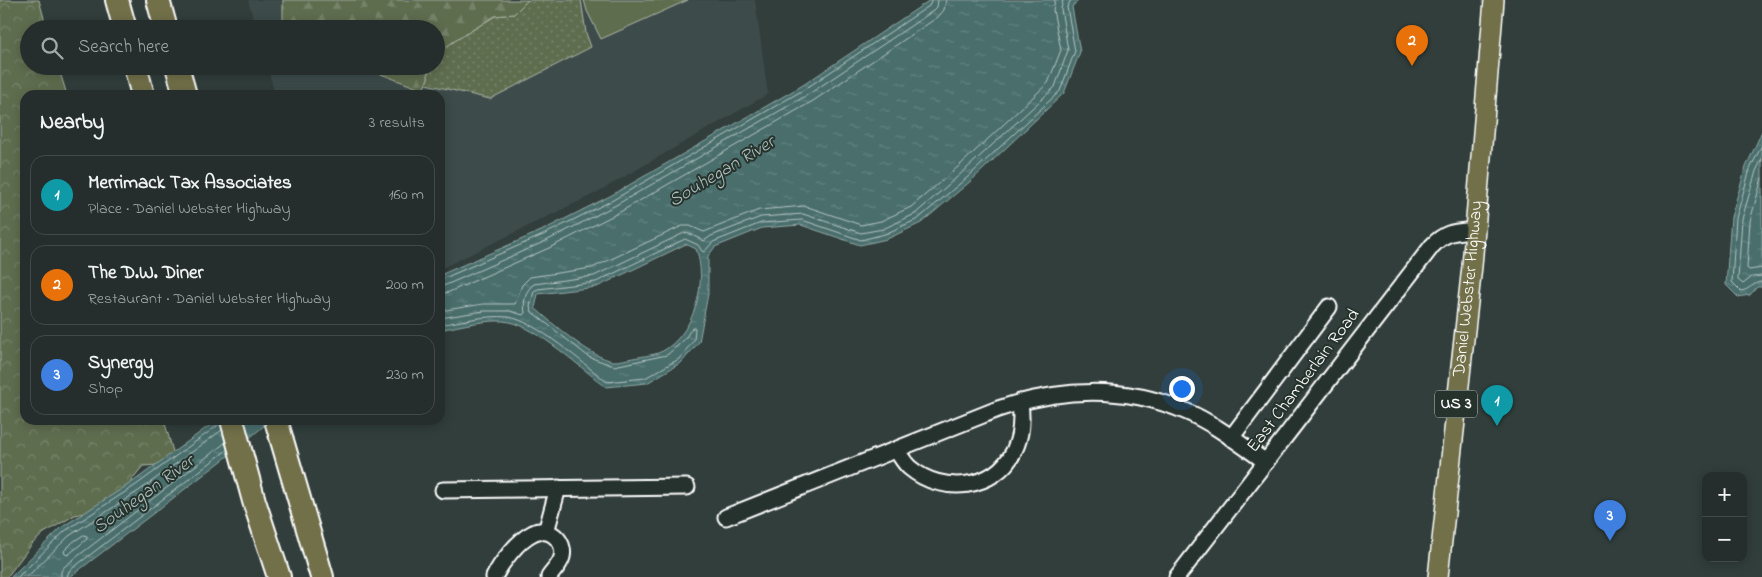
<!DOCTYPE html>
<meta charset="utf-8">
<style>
body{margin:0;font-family:"Indie Flower",sans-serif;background:#2d3634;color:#f1f3f6}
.controls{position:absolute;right:15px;bottom:15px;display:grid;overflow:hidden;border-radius:10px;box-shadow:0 2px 12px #0003}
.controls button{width:45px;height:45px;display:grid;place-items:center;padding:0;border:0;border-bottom:1px solid #424a48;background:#252e2c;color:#f1f3f6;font:25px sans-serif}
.you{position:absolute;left:1181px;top:388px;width:18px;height:18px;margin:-12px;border:4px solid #fff;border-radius:50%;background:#1a73e8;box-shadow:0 0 0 8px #1a73e833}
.badge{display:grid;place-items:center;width:32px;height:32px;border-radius:50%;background:#ffd166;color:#fff;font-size:16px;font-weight:700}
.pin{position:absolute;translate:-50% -41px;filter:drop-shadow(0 1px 2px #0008)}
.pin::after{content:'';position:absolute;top:26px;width:18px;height:15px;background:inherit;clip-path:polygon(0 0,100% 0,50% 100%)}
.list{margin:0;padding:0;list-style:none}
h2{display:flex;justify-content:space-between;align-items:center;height:65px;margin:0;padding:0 20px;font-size:21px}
h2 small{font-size:16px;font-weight:400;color:#a3a8a9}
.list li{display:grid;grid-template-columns:32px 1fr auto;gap:15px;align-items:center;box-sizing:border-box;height:80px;margin:0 10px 10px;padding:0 10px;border:1px solid #424a48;border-radius:15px}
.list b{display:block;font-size:19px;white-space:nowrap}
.list p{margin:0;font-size:16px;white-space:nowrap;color:#a3a8a9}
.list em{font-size:16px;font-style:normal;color:#a3a8a9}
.icon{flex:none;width:28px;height:28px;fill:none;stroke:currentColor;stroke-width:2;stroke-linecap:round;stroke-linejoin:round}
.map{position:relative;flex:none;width:1762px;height:577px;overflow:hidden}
.search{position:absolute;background:#252e2c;box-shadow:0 2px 12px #0003;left:20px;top:20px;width:425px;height:55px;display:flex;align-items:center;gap:12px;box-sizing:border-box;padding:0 18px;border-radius:28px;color:#a3a8a9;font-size:19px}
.panel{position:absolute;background:#252e2c;box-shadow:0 2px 12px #0003;left:20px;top:90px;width:425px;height:335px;border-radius:15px}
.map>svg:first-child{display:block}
</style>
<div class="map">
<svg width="1762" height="577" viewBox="0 0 1762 577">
<defs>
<pattern id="grass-dots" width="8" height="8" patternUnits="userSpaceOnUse" patternTransform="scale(1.25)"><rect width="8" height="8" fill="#5e6d4f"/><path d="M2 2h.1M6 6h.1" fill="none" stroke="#768369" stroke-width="1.8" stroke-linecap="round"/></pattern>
<pattern id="forest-firs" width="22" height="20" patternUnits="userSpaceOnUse" patternTransform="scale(1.25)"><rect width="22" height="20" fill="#5e6d4f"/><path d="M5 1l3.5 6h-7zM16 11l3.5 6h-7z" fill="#768369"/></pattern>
<pattern id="park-crowns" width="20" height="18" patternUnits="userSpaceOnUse" patternTransform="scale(1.25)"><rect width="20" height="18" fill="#5e6d4f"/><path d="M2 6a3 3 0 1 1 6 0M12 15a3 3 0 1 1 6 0" fill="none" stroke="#768369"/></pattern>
<pattern id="water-ripples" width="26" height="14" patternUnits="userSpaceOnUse" patternTransform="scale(1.25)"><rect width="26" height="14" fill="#496e6c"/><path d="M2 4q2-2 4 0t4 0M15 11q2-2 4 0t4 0" fill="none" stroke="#648482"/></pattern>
</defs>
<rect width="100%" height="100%" fill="#313e3b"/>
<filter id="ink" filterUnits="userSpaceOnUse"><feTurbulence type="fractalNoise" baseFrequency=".02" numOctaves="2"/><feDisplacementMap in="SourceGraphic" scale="10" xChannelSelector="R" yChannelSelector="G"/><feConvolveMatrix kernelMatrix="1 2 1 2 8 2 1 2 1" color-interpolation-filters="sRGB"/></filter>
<g filter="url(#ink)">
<!-- built -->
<path fill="#3e4c4c" d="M 248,0 L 755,0 L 768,94 L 596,193 L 440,269 L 440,95 L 275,95 L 267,66 L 436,66 L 436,29 L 256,29 Z"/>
<!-- grass -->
<path fill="url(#grass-dots)" stroke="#aeb6a7" d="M 528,0 L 581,0 L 586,33 L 591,47 L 490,99 L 426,84 L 428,78 L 428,66 L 436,66 L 436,54 L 453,42 L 495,16 L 514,14 Z"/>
<!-- forest -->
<g fill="url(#forest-firs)" stroke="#aeb6a7">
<path d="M 283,0 L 528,0 L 514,14 L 495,16 L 453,42 L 436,54 L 436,29 L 283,29 Z"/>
<path d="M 360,66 L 428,66 L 428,78 L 423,90 Z"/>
</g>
<!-- park -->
<path fill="url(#park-crowns)" stroke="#aeb6a7" d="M 0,0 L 39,0 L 47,29 L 29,29 L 29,66 L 58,66 L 67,95 L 25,95 L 25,420 L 164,420 L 174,455 L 158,465 L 143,466 L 133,478 L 130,488 L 89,512 L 75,515 L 44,533 L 32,544 L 7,577 L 0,577 Z"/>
<!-- pitch -->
<path fill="#5e6d4f" stroke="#aeb6a7" d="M 584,0 L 688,0 L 601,39 L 587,11 Z"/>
<!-- water -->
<g fill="url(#water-ripples)" stroke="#92a8a7" fill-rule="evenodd">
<path d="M 930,0 L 1078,0 L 1072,7 L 1080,52 L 1064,93 L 972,180 L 921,223 L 887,239 L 860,245 L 801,225 L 762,228 L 715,247 L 708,256 L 708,294 L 699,342 L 682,362 L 647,383 L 606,387 C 582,369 538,328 510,322 C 492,318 459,326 440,330 L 440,275 L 541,231 L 610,196 L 803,85 ZM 686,244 L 696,249 C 708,281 695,330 666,349 C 658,355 643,356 633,358 C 627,359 620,361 614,361 C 591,358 553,324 535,308 L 538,294 L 597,287 Z"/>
<path d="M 1762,131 L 1762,287 L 1757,287 L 1750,295 L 1738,297 L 1726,285 L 1731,217 L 1746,167 Z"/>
<path d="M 217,420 L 271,420 L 223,460 L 70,577 L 11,577 L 62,527 L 134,481 Z"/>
</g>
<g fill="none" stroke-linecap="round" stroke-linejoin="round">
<!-- shore -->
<g stroke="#b6c5c4" stroke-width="1">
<path d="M 1762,145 L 1750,169 L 1736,218 L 1732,282 L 1741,291 C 1750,290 1753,282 1762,282"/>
<path d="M 1762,159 L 1756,171 L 1742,219 L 1738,280 L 1743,284 L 1752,277 L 1762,276"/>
<path d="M 1762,178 L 1750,221 L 1747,268 L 1749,270 L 1762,268"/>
<path d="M 440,280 L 543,235 L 613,200 L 805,89 L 929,6 L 932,0"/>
<path d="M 440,286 L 446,285 L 546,241 L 616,205 L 809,94 L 933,11 L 937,7 L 938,0"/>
<path d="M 440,294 L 449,292 L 549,248 L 620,212 L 813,101 L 938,17 L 944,10 L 946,0"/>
<path d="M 440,311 L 483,304 L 515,304 L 522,285 L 530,277 L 592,268 L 682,226 L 690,226 L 704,232 L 759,210 L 805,206 L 861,225 L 881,221 L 911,207 L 959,166 L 1048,83 L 1061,50 L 1053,10 L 1055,0"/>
<path d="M 440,318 L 484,311 L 510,311 L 523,315 L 525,313 C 523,303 525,290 534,284 L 594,276 L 684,233 L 690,234 L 704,241 L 711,236 L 761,217 L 803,214 L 861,233 L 883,229 L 915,214 L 964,171 L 1055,87 L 1068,50 L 1061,9 L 1063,0"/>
<path d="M 440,325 C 462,321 486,315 508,317 C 535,320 585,365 607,382 L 645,378 L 679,359 L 694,340 L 695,328 L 692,328 L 684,340 L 667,355 L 614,366 L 589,357 L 532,312 L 530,307 L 534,291 L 538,289 L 596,282 L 685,239 L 698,245 L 702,251 L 704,252 L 713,242 L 761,223 L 802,220 L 861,240 L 885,234 L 918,219 L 969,176 L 1060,91 L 1075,51 L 1067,7 L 1071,0"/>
<path d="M 84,535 L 87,536 L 87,539 L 68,555 L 65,554 L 64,551 L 73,542 Z"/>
<path d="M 18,577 L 65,531 L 136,485 L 217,426 L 219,420"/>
<path d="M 27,577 L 69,536 L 140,490 L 222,430"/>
<path d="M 61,577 L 61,571 L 65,566 L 225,443"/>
<path d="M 67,577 L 69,571 L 227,450"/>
</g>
<defs>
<g id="minor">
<path d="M 1231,438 L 1329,307"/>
<path d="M 896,450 C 901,456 904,463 910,468 C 942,495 995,490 1014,451 C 1022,435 1022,419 1020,402"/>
<path d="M 443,490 L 687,487"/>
<path d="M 726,517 L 998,409 C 1059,388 1124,385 1185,411 C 1214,423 1240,444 1266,462"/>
<path d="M 546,532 L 558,488"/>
<path d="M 494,577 C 501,563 518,540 533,533 C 548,525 566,541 562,557 C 560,565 553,571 549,577"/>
<path d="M 1177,577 L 1432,246 C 1446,231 1455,232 1475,230"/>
</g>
<g id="major">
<path id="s1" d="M 1438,577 L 1472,266 L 1494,0"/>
</g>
<g id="highway">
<path d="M 117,0 L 125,29"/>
<path d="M 158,0 L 166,29"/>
<path d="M 135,66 L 143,95"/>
<path d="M 177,66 L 185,95"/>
<path d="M 232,420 L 254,501 L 279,577"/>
<path d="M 276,420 L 322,577"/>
</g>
</defs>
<!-- minor casing -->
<use href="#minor" stroke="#fff" stroke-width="19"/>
<!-- major casing -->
<use href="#major" stroke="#fff" stroke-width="22"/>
<!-- highway casing -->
<use href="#highway" stroke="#fff" stroke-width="26"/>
<!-- minor -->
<use href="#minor" stroke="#26332d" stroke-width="15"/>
<!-- major -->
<use href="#major" stroke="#716f4a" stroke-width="19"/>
<!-- highway -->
<use href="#highway" stroke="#716f4a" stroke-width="22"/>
</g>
</g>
<g text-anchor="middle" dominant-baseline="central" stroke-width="4" stroke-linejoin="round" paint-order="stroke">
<!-- shield labels -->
<rect fill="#26332d" stroke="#bec2c0" stroke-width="1" x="1435" y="390.5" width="42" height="27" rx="4"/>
<g font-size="16" font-weight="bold" fill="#fff">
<text x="1456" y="404">US 3</text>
</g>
<!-- street labels -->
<g font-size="18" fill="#fff" stroke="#26332d">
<text stroke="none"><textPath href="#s1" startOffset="290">Daniel Webster Highway</textPath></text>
<text transform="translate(1304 381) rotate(-53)">East Chamberlain Road</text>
</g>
<!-- water labels -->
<g font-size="19" font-style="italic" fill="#adbebd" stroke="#26332d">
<text transform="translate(722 172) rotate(-31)">Souhegan River</text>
<text transform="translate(144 495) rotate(-36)">Souhegan River</text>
</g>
</g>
</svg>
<div class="controls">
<button>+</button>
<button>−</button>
</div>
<div class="you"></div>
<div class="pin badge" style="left:1497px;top:426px;background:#0f9aa8">1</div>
<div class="pin badge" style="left:1412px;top:66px;background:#e8710a">2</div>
<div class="pin badge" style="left:1610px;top:541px;background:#3f7fe0">3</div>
<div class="search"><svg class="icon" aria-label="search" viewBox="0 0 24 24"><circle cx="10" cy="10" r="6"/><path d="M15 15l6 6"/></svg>Search here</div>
<section class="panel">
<h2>Nearby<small>3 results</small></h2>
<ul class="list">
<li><span class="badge" style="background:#0f9aa8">1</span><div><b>Merrimack Tax Associates</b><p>Place · Daniel Webster Highway</p></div><em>160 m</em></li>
<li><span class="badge" style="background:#e8710a">2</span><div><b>The D.W. Diner</b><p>Restaurant · Daniel Webster Highway</p></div><em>200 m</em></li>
<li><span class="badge" style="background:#3f7fe0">3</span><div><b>Synergy</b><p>Shop</p></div><em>230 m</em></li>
</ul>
</section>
</div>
